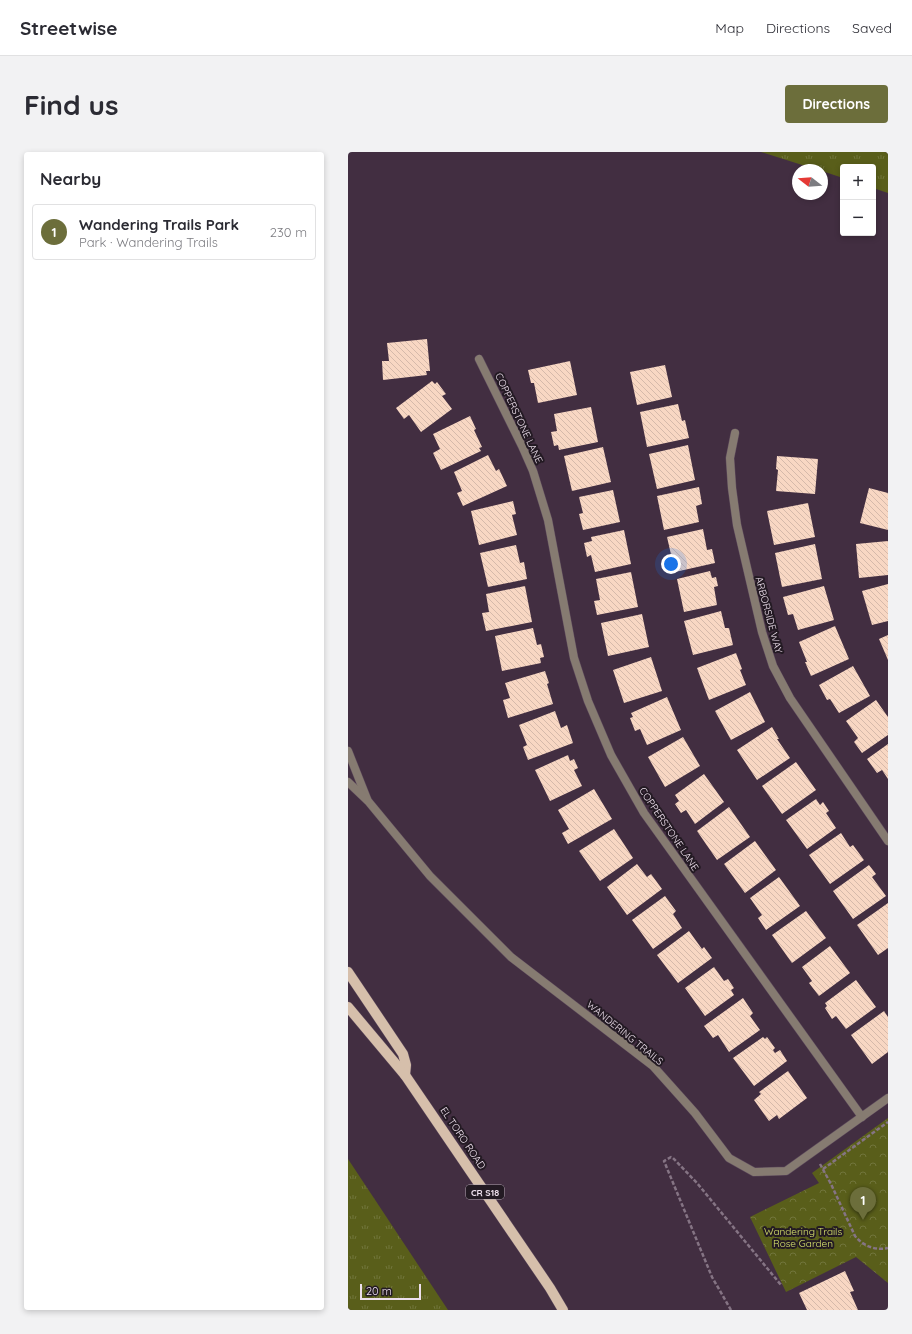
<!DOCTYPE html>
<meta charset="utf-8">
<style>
body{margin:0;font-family:Quicksand,sans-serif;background:#f2f2f3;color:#2b2b33}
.controls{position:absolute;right:12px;top:12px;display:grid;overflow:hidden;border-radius:4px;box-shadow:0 2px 6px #0003}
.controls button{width:36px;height:36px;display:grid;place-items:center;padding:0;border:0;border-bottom:1px solid #e1e1e2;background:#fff;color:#2b2b33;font:20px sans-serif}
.compass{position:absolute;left:444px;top:12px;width:36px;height:36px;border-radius:50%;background:#fff;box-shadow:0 2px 6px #0003;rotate:287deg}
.scale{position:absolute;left:12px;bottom:10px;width:61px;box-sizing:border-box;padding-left:4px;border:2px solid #eddfec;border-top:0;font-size:11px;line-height:14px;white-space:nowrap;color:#eddfec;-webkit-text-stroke:3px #231a23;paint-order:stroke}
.you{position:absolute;left:323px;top:412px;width:14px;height:14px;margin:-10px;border:3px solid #fff;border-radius:50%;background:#1a73e8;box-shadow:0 0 0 6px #1a73e833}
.badge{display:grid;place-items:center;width:26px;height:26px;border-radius:50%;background:#6c6e3b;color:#fff;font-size:13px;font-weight:700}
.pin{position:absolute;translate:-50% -33px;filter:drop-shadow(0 1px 2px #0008)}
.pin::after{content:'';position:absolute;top:21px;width:14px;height:12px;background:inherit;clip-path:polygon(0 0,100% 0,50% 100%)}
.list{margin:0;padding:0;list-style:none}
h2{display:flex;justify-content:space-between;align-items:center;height:52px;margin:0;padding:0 16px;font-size:17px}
h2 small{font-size:13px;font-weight:400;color:#7c7c81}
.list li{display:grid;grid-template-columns:26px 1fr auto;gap:12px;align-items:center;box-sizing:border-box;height:56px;margin:0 8px 8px;padding:0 8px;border:1px solid #e1e1e2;border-radius:4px}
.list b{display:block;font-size:15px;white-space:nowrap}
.list p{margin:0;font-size:13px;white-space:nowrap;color:#7c7c81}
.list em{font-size:13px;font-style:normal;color:#7c7c81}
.map{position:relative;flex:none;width:540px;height:1158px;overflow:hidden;border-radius:4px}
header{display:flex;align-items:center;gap:24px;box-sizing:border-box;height:56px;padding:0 20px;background:#fff;border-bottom:1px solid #e1e1e2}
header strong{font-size:19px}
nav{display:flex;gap:22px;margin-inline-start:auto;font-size:14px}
.intro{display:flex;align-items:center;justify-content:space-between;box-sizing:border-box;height:96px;padding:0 24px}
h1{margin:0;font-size:28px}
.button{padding:10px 18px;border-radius:4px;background:#6c6e3b;color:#fff;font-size:14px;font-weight:700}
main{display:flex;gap:24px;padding:0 24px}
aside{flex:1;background:#fff;border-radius:4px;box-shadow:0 2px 6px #0003}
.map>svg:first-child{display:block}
</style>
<header>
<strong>Streetwise</strong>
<nav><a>Map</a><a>Directions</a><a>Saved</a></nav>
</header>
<div class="intro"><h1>Find us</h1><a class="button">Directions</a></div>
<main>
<aside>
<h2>Nearby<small></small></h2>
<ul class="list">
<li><span class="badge">1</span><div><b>Wandering Trails Park</b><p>Park · Wandering Trails</p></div><em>230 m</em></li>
</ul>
</aside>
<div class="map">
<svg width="540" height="1158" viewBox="0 0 540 1158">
<defs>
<pattern id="grass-tufts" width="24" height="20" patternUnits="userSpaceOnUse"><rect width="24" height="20" fill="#595e1a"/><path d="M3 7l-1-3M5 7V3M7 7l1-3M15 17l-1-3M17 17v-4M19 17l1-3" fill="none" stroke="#71753b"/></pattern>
<pattern id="park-crowns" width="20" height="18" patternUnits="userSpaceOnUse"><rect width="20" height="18" fill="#595e1a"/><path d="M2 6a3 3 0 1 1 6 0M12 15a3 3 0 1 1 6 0" fill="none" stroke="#71753b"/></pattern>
<pattern id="building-back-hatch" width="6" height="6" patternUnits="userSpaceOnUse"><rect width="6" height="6" fill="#f8d7c3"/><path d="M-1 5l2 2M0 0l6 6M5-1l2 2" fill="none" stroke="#d5b9aa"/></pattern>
</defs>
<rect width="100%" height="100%" fill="#422e41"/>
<!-- grass -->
<g fill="url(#grass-tufts)">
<path d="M 413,0 L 540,0 L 540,41 L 525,36 L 525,15 L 495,15 L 495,26 L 474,19 L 474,18 L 470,18 Z"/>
<path d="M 0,1007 L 100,1158 L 0,1158 Z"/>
</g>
<!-- park -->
<path fill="url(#park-crowns)" d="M 540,966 L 540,1131 L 508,1105 L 438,1140 L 402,1065 L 471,1031 L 464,1021 Z"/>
<!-- building -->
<g fill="url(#building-back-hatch)">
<path d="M 79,187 L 82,219 L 78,219 L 79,223 L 35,228 L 34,209 L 41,209 L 39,191 Z"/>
<path d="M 222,209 L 229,243 L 190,251 L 186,231 L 183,231 L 180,218 Z"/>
<path d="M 317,213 L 324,245 L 289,253 L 282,220 Z"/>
<path d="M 84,229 L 87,232 L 89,230 L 98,242 L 94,244 L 104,257 L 73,280 L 61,263 L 56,267 L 48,256 Z"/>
<path d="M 330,252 L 334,269 L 337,268 L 341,286 L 299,295 L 292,260 Z"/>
<path d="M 243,255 L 250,290 L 211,298 L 210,293 L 206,294 L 203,280 L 209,279 L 206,262 Z"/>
<path d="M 122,264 L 128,277 L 126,278 L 134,295 L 131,296 L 133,299 L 93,318 L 85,301 L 92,297 L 85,282 Z"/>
<path d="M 340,293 L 347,328 L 309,337 L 301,302 Z"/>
<path d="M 255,295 L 263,330 L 224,339 L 216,304 Z"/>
<path d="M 140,303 L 148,319 L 151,317 L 159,334 L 115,354 L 109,341 L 114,339 L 106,320 Z"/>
<path d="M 429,304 L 470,307 L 467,342 L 428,339 L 430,318 L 428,317 Z"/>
<path d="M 351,335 L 354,352 L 348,354 L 351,370 L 316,378 L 309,344 Z"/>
<path d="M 521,336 L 540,341 L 540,378 L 512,371 Z"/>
<path d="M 265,338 L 272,370 L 235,378 L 231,362 L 235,361 L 231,345 Z"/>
<path d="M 165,349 L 168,362 L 164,363 L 169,383 L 131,393 L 123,359 Z"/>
<path d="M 460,351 L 467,385 L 426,393 L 419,359 Z"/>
<path d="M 355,377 L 359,398 L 364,397 L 367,411 L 327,420 L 319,385 Z"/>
<path d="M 276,378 L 283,412 L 247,420 L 243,403 L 239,405 L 236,391 L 244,389 L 243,385 Z"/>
<path d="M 540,389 L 540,423 L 511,426 L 508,392 Z"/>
<path d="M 467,392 L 474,427 L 434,435 L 427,401 Z"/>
<path d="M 168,393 L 172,411 L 176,410 L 179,427 L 140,435 L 132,401 Z"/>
<path d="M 362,419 L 364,426 L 368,425 L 370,434 L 366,435 L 369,453 L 336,460 L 329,427 Z"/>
<path d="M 283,420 L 290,455 L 249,463 L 246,449 L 252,448 L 248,427 Z"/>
<path d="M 540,432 L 540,469 L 524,473 L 514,439 Z"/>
<path d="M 177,434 L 184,470 L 138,479 L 134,461 L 141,460 L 138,442 Z"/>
<path d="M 476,434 L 486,468 L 450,478 L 445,462 L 440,463 L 435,445 Z"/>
<path d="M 373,459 L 377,476 L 381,476 L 385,493 L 345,503 L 336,469 Z"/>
<path d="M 294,462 L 301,495 L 260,504 L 253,471 Z"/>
<path d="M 487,474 L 501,507 L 463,524 L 457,510 L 459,510 L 451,490 Z"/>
<path d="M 185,476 L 189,493 L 193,492 L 196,505 L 192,506 L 193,511 L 154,519 L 147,484 Z"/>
<path d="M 540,483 L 540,508 L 531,487 Z"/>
<path d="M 388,501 L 394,517 L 392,518 L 398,533 L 361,548 L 349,516 Z"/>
<path d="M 303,505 L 314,539 L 276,551 L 265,518 Z"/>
<path d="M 505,514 L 522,544 L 491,561 L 482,547 L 479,548 L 471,533 Z"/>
<path d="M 197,519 L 201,531 L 199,532 L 205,552 L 160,566 L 155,548 L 162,546 L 157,531 Z"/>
<path d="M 402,540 L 417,570 L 383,588 L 367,559 Z"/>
<path d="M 319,545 L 333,578 L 299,593 L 292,577 L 287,579 L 282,566 L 285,565 L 283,561 Z"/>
<path d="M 528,548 L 540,565 L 540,583 L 514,601 L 506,590 L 510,586 L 498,569 Z"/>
<path d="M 207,559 L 213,576 L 219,573 L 225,591 L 180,608 L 175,595 L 179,593 L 171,573 Z"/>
<path d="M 424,575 L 431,587 L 429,587 L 442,606 L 409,628 L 389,598 Z"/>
<path d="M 335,585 L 352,614 L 317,635 L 300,605 Z"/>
<path d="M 540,592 L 540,627 L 534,618 L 529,621 L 519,607 Z"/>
<path d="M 220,603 L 222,609 L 226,607 L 230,616 L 226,618 L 234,634 L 202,649 L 187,618 Z"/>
<path d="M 448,610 L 468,638 L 434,662 L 414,634 Z"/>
<path d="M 356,622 L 376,650 L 347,672 L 338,658 L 333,661 L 327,652 L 331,649 L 327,643 Z"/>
<path d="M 246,637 L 264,667 L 220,692 L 214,681 L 221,677 L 210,658 Z"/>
<path d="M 468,647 L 472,653 L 475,650 L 481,659 L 478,661 L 488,676 L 459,697 L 438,668 Z"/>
<path d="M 381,655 L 402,685 L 369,708 L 349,679 Z"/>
<path d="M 266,677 L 285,706 L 252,729 L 231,699 Z"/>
<path d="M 493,681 L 502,695 L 505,693 L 516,708 L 482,732 L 461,703 Z"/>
<path d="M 407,689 L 428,718 L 397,741 L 376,712 Z"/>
<path d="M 289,712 L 299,725 L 303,722 L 314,737 L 279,763 L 259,735 Z"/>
<path d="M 521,713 L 528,722 L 524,725 L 538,744 L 505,767 L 485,739 Z"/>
<path d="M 431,725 L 452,754 L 418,778 L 410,766 L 414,763 L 402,746 Z"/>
<path d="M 317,744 L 328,759 L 325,762 L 334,776 L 305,797 L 284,768 Z"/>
<path d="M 540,751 L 540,796 L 530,803 L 509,773 Z"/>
<path d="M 458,759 L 478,786 L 444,811 L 424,783 Z"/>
<path d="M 341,779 L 354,797 L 356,795 L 364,806 L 330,831 L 309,803 Z"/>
<path d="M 482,794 L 502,821 L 471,844 L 461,831 L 464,829 L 454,815 Z"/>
<path d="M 366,815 L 376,829 L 380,827 L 386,836 L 383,838 L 386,843 L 357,864 L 337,836 Z"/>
<path d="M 508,828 L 528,855 L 498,877 L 488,864 L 484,867 L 477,856 L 479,854 L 477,851 Z"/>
<path d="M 395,846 L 405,861 L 402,864 L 412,878 L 381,900 L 370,883 L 365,886 L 356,874 Z"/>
<path d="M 536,859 L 540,865 L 540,900 L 524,912 L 503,883 Z"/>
<path d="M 415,885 L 417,887 L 419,885 L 427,896 L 425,898 L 427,901 L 432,898 L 439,909 L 406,934 L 385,906 Z"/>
<path d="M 440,919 L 459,946 L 431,967 L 429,963 L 421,969 L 406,948 L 413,942 L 411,940 Z"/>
<path d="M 497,1119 L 506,1139 L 502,1140 L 510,1158 L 459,1158 L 451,1141 Z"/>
</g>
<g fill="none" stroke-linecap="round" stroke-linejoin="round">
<defs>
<g id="minor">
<path d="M 131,207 L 174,294 L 185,319 L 200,368 L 226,506 L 240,549 L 263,603 L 296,661 L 514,965"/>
<path d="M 387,281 L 382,306 L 384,336 L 389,373 L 414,480 L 425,514 L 442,546 L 540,689"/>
</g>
<g id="tertiary">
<path d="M 0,599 L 19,647"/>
<path d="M 0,630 L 20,649 L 82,724 L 163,805 L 305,914 L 347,961 L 381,1006 L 406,1020 L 438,1019 L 540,946"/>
</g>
<g id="primary">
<path d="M 0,820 L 55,902 L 58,913 L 57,923"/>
<path d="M 0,855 L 57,923 L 202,1136 L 215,1158"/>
</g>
</defs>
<!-- minor casing -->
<use href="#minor" stroke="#5d4a5c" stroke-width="9"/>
<!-- tertiary casing -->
<use href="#tertiary" stroke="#5d4a5c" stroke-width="9"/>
<!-- primary casing -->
<use href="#primary" stroke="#5d4a5c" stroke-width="11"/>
<!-- path -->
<g stroke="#857484" stroke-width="2.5" stroke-dasharray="4 2" stroke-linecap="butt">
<path d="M 472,1012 L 483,1032 L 507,1084 C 515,1094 528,1099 540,1096"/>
<path d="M 475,1017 L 540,970"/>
<path d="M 383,1158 L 364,1125 L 316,1009 L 323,1005 L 325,1006 L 349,1031 L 433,1133 L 434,1132"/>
</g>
<!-- minor -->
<use href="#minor" stroke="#867b71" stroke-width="8"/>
<!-- tertiary -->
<use href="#tertiary" stroke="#867b71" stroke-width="8"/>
<!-- primary -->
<use href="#primary" stroke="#d6bfab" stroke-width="10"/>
</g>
<g text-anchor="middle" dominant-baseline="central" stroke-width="4" stroke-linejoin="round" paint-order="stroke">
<!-- shield labels -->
<rect fill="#231a23" stroke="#b0a4b0" stroke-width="1" x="118" y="1033" width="38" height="14" rx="3"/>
<g font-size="9" font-weight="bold" fill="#eddfec">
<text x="137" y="1040">CR S18</text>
</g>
<!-- street labels -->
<g font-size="10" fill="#eddfec" stroke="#231a23">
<text transform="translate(171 266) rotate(65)">COPPERSTONE LANE</text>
<text transform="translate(421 463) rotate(75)">ARBORSIDE WAY</text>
<text transform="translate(321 677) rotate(56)">COPPERSTONE LANE</text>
<text transform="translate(277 881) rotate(39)">WANDERING TRAILS</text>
<text transform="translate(115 986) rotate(56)">EL TORO ROAD</text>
</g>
<!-- park labels -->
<g font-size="10" fill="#d8e46d" stroke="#231a23">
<text x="455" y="1079">Wandering Trails<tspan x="455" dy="12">Rose Garden</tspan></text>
</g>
</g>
</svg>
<div class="controls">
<button>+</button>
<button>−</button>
</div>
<svg class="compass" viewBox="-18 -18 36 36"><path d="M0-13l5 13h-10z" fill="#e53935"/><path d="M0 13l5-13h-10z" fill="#7c7c81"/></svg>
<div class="scale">20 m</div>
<div class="you"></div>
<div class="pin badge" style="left:515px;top:1068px">1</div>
</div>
</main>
